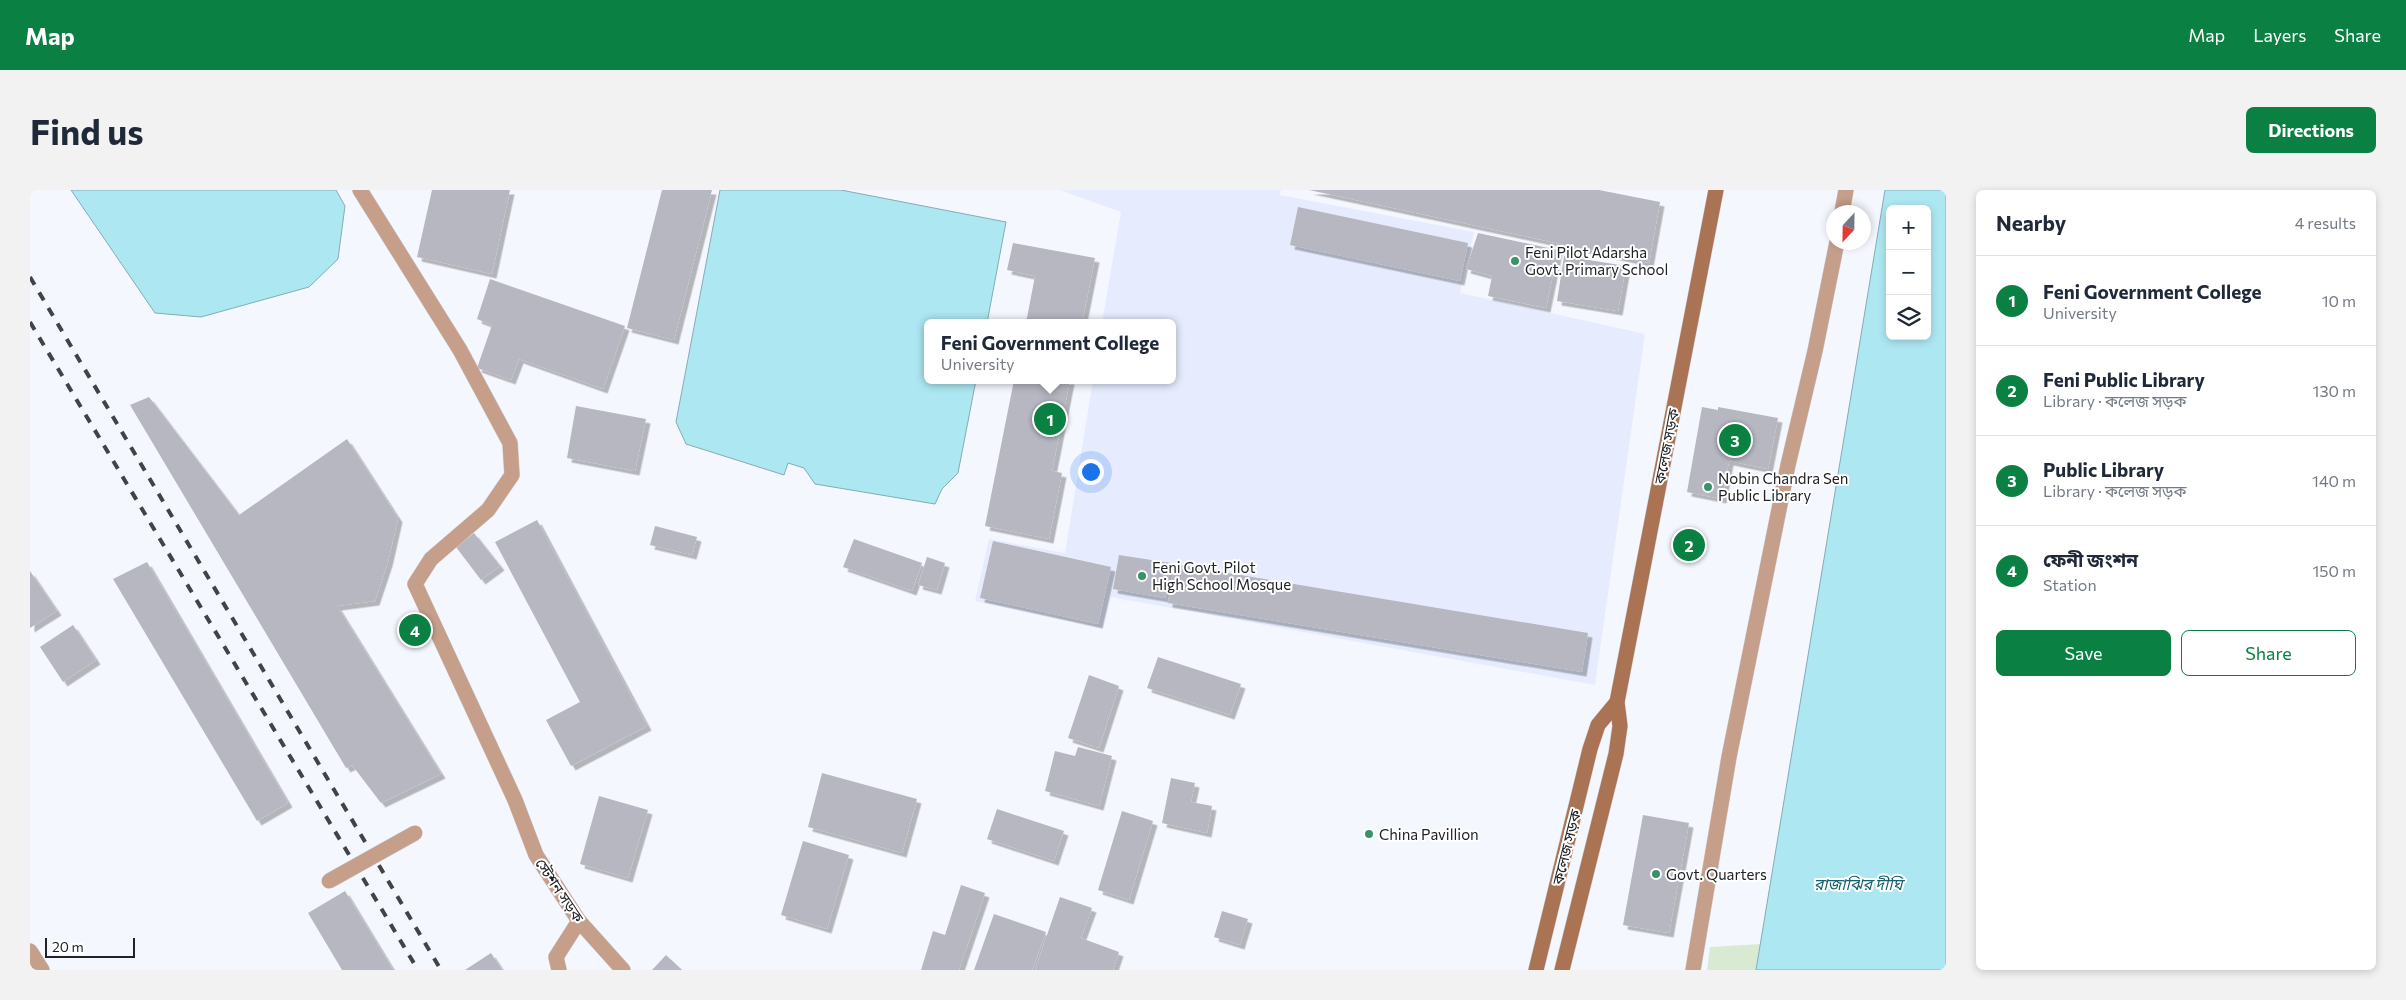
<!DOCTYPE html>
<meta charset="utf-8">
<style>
body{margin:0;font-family:Commissioner,"Noto Sans Bengali",sans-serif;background:#f2f2f3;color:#1f2937}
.controls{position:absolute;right:15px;top:15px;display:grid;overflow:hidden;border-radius:8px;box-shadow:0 2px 8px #0003}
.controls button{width:45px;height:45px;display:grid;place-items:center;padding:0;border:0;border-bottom:1px solid #e0e1e3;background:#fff;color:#1f2937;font:25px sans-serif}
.compass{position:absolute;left:1796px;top:15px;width:45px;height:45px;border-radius:50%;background:#fff;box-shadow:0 2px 8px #0003;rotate:202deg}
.scale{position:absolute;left:15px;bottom:12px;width:90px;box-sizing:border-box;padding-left:5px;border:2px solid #212226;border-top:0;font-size:14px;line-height:18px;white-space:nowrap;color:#212226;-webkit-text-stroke:4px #fff;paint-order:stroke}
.you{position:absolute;left:1060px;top:281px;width:18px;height:18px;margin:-12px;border:4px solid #fff;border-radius:50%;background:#1a73e8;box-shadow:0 0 0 8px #1a73e833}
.badge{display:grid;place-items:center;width:32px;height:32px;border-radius:50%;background:#0b8043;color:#fff;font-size:16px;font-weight:700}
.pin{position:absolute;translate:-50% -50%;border:2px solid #fff;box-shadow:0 1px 5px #0006}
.popup{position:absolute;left:894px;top:129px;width:252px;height:65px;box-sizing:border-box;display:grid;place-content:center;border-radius:8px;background:#fff;filter:drop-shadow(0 1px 4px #0005);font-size:16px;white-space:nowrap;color:#747a83}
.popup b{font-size:19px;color:#1f2937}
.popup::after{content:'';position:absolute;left:50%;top:100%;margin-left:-10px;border:10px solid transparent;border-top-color:#fff}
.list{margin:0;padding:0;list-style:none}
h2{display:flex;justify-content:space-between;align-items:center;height:65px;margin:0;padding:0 20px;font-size:21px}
h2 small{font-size:16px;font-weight:400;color:#747a83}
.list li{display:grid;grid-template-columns:32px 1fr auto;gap:15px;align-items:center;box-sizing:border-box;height:90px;padding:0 20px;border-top:1px solid #e0e1e3}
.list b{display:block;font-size:19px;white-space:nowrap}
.list p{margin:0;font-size:16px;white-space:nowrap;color:#747a83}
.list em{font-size:16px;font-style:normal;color:#747a83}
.actions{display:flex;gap:10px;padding:15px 20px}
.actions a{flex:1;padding:11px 0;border:1px solid #0b8043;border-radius:8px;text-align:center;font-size:18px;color:#0b8043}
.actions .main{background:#0b8043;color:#fff}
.icon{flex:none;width:28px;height:28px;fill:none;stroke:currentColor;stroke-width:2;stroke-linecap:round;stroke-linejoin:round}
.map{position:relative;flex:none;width:1916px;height:780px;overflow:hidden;border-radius:8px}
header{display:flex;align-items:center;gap:30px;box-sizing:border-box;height:70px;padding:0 25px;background:#0b8043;color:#fff}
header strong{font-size:24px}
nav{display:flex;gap:28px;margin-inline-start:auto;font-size:18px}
.intro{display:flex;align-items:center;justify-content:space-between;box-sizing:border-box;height:120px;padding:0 30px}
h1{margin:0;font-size:35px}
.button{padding:12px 22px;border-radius:8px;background:#0b8043;color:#fff;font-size:18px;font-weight:700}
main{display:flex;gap:30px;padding:0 30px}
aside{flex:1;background:#fff;border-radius:8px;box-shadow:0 2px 8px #0003}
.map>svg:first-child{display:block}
</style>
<header>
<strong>Map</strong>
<nav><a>Map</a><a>Layers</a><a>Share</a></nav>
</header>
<div class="intro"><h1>Find us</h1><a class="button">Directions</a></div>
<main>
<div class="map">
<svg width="1916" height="780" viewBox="0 0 1916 780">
<defs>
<filter id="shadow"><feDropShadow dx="4.5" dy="4.5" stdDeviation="0" flood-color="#0004"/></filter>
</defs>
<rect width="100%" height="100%" fill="#f5f7fe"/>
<!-- built -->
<path fill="#e6ecfe" d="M 1030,0 L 1251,0 L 1250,5 L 1444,42 L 1430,103 L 1615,144 L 1565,495 L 1081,407 L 1073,438 L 945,411 L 959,349 L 1035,363 L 1063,190 L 1142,190 L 1142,133 L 1072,133 L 1091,22 Z"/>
<!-- green -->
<path fill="#d8ebd2" d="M 1730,754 L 1726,780 L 1677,780 L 1680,757 Z"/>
<!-- water -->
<g fill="#ade7f2" stroke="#83acb5" fill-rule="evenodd">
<path d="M 41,0 L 306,0 L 315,16 L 308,69 L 279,97 L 171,127 L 125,123 Z"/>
<path d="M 690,0 L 811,0 L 976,32 L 957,133 L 898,133 L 898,190 L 946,190 L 928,283 L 912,299 L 905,314 L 785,294 L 774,278 L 758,273 L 754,285 L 656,254 L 646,232 Z"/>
<path d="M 1855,0 L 1916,0 L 1916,780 L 1726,780 ZM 1860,19 L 1897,19 L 1897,146 L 1860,146 Z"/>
</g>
<!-- building -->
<g fill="#b7b7c2" filter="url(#shadow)">
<path d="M 402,0 L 480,0 L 462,84 L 387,67 Z"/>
<path d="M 632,0 L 682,0 L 644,150 L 597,138 Z"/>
<path d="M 1279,0 L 1569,0 L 1630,12 L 1619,73 Z"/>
<path d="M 1268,17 L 1438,53 L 1430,91 L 1260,55 Z"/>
<path d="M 1448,43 L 1528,60 L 1516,118 L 1458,106 L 1462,86 L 1436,79 Z"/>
<path d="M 983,53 L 1065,68 L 1052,133 L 996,133 L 1005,86 L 977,80 Z"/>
<path d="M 1534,66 L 1596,76 L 1588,121 L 1527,111 Z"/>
<path d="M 460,89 L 595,136 L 573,199 L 489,169 L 481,190 L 447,178 L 462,135 L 447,129 Z"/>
<path d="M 984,190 L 1040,190 L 1022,281 L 1032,283 L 1019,349 L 955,336 Z"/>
<path d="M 119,207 L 209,325 L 317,249 L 368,328 L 358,372 L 345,411 L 307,416 L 411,584 L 351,613 L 322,575 L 316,578 L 100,215 Z"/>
<path d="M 546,216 L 616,229 L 605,281 L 537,268 Z"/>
<path d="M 1672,217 L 1688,220 L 1688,217 L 1748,228 L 1738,279 L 1699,271 L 1692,309 L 1657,302 Z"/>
<path d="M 507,330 L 617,536 L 541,576 L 516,530 L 550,512 L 465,352 Z"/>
<path d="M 625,336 L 667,347 L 662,365 L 620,355 Z"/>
<path d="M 444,343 L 470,376 L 451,390 L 426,357 Z"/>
<path d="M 824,349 L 892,373 L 882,401 L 813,377 Z"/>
<path d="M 963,351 L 1081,377 L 1068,434 L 950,408 Z"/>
<path d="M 1089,365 L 1141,373 L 1135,408 L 1083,399 Z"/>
<path d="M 897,367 L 915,373 L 907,400 L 888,395 Z"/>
<path d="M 117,372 L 258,613 L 227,631 L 83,389 Z"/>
<path d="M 1144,374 L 1558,443 L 1552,482 L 1138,413 Z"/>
<path d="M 0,381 L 27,421 L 0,438 Z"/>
<path d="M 43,435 L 66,470 L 33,492 L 10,457 Z"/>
<path d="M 1128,467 L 1211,494 L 1200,525 L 1117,498 Z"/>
<path d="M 1059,485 L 1089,496 L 1069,558 L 1038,548 Z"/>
<path d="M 1048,557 L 1082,566 L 1069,616 L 1015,601 L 1025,561 L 1045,566 Z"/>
<path d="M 792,583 L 887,609 L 872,663 L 778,637 Z"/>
<path d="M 1141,588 L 1165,593 L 1161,612 L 1182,616 L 1177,643 L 1132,633 Z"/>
<path d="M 569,606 L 618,620 L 598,688 L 550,674 Z"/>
<path d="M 967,619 L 1034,641 L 1024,671 L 957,649 Z"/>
<path d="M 1092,621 L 1123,631 L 1099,710 L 1068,700 Z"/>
<path d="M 1613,625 L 1659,633 L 1639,743 L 1593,735 Z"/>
<path d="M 773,651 L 819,665 L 797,739 L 751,725 Z"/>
<path d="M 931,695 L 955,703 L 929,780 L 891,780 L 903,741 L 915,745 Z"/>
<path d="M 315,701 L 363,780 L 312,780 L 278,723 Z"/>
<path d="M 1030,707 L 1062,718 L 1051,748 L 1089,762 L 1083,780 L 1005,780 Z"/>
<path d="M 1192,721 L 1218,729 L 1210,755 L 1184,747 Z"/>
<path d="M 964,724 L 1016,742 L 1002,780 L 944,780 Z"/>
<path d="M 461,763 L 472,780 L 435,780 Z"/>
<path d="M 636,765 L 652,780 L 622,780 Z"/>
</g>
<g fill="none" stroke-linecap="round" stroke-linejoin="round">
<defs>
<g id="lane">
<path d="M 330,0 L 430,160 L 480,253 L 482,285 L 458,320 L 401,369 L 385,394 L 485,610 L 506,665 L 549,731 L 593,780"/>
<path d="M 529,780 L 526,767 L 549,731"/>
</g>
<g id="street">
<path d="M 1812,22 L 1816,0"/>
<path d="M 0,761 L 12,780"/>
<path d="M 1663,780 L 1699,567 L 1758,275 L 1785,161 L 1807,52"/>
</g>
<g id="secondary">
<path d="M 1506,780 L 1560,559 L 1568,535 L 1587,512"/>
<path d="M 1532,780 L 1586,564 L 1590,536 L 1587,512 L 1686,0"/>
</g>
</defs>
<!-- lane casing -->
<use href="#lane" stroke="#cfd1d7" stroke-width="16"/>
<!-- street casing -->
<use href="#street" stroke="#cfd1d7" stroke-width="16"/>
<!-- secondary casing -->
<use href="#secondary" stroke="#cfd1d7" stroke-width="16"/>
<!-- lane -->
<use href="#lane" stroke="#c59f8a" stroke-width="15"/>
<!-- street -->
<use href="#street" stroke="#c59f8a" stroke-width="15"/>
<!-- secondary -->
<use href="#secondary" stroke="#aa7354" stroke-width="15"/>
<!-- rail -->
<g stroke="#424347" stroke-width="4" stroke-dasharray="9 9" stroke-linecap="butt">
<path d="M 0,87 L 411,780"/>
<path d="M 0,132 L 388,780"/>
</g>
<defs>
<path id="street-bridge" d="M 299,691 L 385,643"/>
</defs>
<!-- street-bridge casing -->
<use href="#street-bridge" stroke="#cfd1d7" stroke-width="16" stroke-linecap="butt"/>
<!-- street-bridge -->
<use href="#street-bridge" stroke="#c59f8a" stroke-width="15"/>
</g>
<!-- markers -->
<g fill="#399369" stroke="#fff" stroke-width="2">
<circle cx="1485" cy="71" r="5"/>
<circle cx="1678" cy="297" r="5"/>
<circle cx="1112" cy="386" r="5"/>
<circle cx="1339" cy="644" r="5"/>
<circle cx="1626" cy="684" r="5"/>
</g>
<g text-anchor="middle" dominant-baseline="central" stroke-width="4" stroke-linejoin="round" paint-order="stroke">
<!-- poi labels -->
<g font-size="15" fill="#212226" stroke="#fff" text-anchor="start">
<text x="1495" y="62">Feni Pilot Adarsha<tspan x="1495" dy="17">Govt. Primary School</tspan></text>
<text x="1688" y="288">Nobin Chandra Sen<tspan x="1688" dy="17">Public Library</tspan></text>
<text x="1122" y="377">Feni Govt. Pilot<tspan x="1122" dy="17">High School Mosque</tspan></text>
<text x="1349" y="644">China Pavillion</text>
<text x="1636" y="684">Govt. Quarters</text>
</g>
<!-- street labels -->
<g font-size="15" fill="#212226" stroke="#fff">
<text transform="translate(1636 256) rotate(-79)">কলেজ সড়ক</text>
<text transform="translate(1536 657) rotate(-76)">কলেজ সড়ক</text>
<text transform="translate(530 700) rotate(56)">স্টেশন সড়ক</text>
</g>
<!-- water labels -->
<g font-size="16" font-style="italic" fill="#13616d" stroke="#fff">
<text x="1828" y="693">রাজাঝির দীঘি</text>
</g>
</g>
</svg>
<div class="controls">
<button>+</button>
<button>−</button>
<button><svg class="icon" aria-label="layers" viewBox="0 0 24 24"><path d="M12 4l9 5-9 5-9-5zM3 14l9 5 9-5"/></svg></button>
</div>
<svg class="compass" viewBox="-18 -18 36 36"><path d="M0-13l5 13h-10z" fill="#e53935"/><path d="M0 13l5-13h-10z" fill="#747a83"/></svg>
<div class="scale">20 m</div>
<div class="you"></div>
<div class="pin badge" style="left:1020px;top:229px">1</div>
<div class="popup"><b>Feni Government College</b>University</div>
<div class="pin badge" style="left:1659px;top:355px">2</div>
<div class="pin badge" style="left:1705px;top:250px">3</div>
<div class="pin badge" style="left:385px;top:440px">4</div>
</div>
<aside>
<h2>Nearby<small>4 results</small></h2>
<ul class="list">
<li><span class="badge">1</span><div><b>Feni Government College</b><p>University</p></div><em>10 m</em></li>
<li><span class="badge">2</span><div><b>Feni Public Library</b><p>Library · কলেজ সড়ক</p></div><em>130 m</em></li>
<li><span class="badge">3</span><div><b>Public Library</b><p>Library · কলেজ সড়ক</p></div><em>140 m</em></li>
<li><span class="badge">4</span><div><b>ফেনী জংশন</b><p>Station</p></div><em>150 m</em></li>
</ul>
<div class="actions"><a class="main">Save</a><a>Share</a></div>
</aside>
</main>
